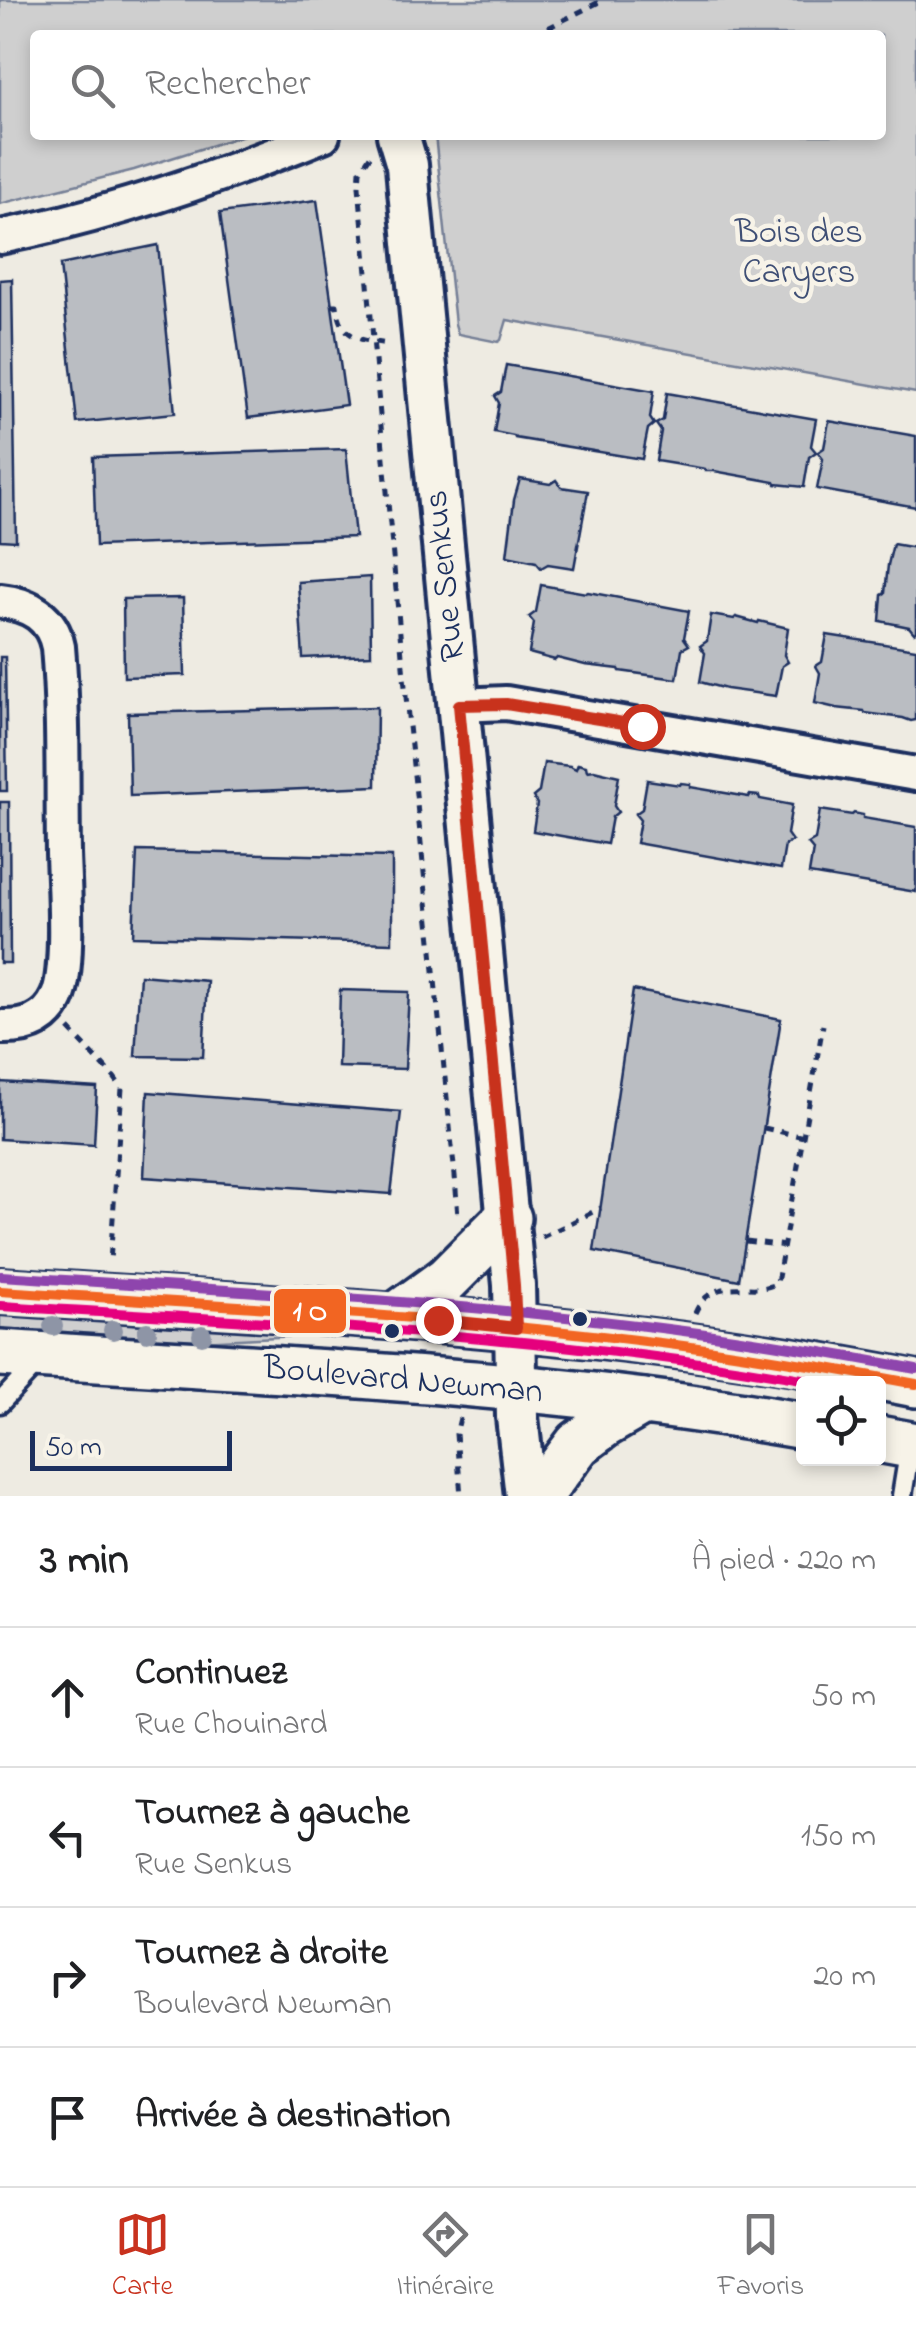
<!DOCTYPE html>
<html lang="fr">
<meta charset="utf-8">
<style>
body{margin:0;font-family:"Indie Flower",sans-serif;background:#f2f2f2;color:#202124}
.controls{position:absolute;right:30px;bottom:30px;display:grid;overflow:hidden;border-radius:10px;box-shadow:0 5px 15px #0003}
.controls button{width:90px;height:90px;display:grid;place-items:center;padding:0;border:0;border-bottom:2px solid #e0e0e0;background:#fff;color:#202124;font:50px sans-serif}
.scale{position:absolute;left:30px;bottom:25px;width:202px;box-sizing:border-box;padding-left:10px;border:5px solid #1b2f5e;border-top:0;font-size:28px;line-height:35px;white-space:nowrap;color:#1b2f5e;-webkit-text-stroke:8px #f7f3e8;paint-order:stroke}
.stop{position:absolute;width:30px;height:30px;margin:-22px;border:8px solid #c8321e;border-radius:50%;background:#fff}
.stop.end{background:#c8321e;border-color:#fff;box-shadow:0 2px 10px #0008}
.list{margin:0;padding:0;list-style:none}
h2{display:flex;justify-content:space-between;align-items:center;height:130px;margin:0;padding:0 40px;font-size:42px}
h2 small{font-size:32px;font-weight:400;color:#757577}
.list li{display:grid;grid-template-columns:65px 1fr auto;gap:30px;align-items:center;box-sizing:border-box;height:140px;padding:0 40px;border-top:2px solid #e0e0e0}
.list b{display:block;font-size:38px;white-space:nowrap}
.list p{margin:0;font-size:32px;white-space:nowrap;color:#757577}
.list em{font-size:32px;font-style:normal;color:#757577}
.icon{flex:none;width:55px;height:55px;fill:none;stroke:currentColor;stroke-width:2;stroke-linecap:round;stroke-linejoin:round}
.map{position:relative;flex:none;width:916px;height:1496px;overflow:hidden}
.search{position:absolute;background:#fff;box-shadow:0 5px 15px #0003;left:30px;right:30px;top:30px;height:110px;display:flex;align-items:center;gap:25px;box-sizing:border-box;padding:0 35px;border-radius:10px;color:#757577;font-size:38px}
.sheet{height:690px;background:#fff}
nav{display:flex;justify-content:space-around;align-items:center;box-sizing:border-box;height:140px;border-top:2px solid #e0e0e0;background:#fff;font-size:28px;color:#757577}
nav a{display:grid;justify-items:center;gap:5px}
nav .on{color:#c8321e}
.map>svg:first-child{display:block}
</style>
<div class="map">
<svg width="916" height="1496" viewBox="0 0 916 1496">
<rect width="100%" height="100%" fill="#eeebe2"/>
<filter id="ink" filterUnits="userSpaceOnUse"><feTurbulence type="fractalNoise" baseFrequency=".01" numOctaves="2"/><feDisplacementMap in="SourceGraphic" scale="20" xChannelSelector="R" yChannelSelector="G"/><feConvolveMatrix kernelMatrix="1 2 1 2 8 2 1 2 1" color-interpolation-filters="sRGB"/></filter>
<g filter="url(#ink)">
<!-- green -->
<g fill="#cfcfcf" stroke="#757f96" stroke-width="2.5">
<path d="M 0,0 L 916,0 L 916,393 L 507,320 L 501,340 L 498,342 L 458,334 L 455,324 L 435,135 L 881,135 L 881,35 L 35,35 L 35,135 L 244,135 L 134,170 L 0,204 Z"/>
<path d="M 0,1314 L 295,1332 L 296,1336 L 182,1342 L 0,1331 Z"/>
</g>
<!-- building -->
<g fill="#babdc2" stroke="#1b2f5e" stroke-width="2.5">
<path d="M 317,200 L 346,405 L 248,418 L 220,213 Z"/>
<path d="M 158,245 L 175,413 L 77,423 L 60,265 Z"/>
<path d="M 12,279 L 16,541 L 0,540 L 0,280 Z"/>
<path d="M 506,365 L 654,391 L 650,418 L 654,424 L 648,429 L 642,459 L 515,438 L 514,436 L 494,432 L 499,403 L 495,396 L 501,392 Z"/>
<path d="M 667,393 L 816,419 L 811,446 L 816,452 L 809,457 L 804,487 L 776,484 L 775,482 L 714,471 L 706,471 L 705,469 L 656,461 L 661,431 L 656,424 L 663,420 Z"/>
<path d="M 829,421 L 916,436 L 916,507 L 817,489 L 823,459 L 818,452 L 824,448 Z"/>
<path d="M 346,449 L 355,537 L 96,546 L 93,457 Z"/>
<path d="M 520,479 L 550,484 L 556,480 L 561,487 L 588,491 L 574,568 L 548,564 L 541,568 L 536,562 L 507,556 L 514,500 Z"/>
<path d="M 893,544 L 916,548 L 916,632 L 914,633 L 909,627 L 880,621 L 882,595 L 885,593 L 888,565 Z"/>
<path d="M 370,577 L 371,655 L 303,658 L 298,582 Z"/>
<path d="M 541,585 L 586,593 L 588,592 L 689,611 L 684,638 L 689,645 L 682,649 L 677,679 L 620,671 L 619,669 L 585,665 L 557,658 L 555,660 L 529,653 L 534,623 L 529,617 L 536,612 Z"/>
<path d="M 183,598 L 185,675 L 124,677 L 123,599 Z"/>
<path d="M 711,615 L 734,619 L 736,617 L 758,623 L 759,621 L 788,628 L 784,655 L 788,662 L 782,666 L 776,696 L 726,689 L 700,682 L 705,653 L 700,646 L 707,641 Z"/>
<path d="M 827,635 L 916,649 L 916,720 L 911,721 L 903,718 L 865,713 L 864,711 L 836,708 L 815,703 L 820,673 L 816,666 L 822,662 Z"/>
<path d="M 0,657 L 5,657 L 7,791 L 0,791 Z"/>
<path d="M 377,707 L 376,786 L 130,796 L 128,713 Z"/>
<path d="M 544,763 L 570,766 L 576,769 L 578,764 L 586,766 L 587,771 L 594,770 L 619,776 L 614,806 L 618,812 L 612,817 L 607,844 L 533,831 L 537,804 L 533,797 L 539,792 Z"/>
<path d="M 647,780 L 680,785 L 681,783 L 690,784 L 690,787 L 749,797 L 750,795 L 759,796 L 760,799 L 792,805 L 787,834 L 792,841 L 785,845 L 781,869 L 636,843 L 640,820 L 635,814 L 642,809 Z"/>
<path d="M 0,802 L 9,802 L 10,963 L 0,963 Z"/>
<path d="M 820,810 L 852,815 L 854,813 L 863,815 L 863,818 L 916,827 L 916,892 L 809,874 L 813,850 L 808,844 L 815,840 Z"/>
<path d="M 137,851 L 392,857 L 392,943 L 133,936 Z"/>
<path d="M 140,975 L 207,981 L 203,1057 L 135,1056 Z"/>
<path d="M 340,990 L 409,992 L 405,1069 L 338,1067 Z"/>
<path d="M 633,990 L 781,1019 L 739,1280 L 594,1251 Z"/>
<path d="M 0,1082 L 97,1088 L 94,1145 L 0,1139 Z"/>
<path d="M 148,1092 L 401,1112 L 391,1194 L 144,1177 Z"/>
</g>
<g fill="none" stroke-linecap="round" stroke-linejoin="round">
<defs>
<g id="service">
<path d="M 0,1403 L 37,1363"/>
<path d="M 902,1496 L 910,1447"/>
</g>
<g id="minor">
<path d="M 0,237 C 111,215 218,178 323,135"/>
<path d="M 0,601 C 30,604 52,617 58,647 C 64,716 62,785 63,854 C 64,887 70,971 57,998 C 46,1022 24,1028 0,1027"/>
<path d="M 459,705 L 506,703 L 916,774"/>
</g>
<path id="tertiary" d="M 398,135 L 407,165 L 409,190 L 514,1285 L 517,1417 L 526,1496"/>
<g id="secondary">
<path d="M 0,1291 C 306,1311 615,1323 916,1384"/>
<path d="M 396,1316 L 447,1279 L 508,1218"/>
<path d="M 0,1353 C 268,1370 539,1379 804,1426"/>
<path d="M 878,1439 L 916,1446"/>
<path d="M 539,1496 L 578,1444 L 605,1424 L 643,1402"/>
</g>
</defs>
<!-- service casing -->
<use href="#service" stroke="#1b2f5e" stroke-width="25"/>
<!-- minor casing -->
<use href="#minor" stroke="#1b2f5e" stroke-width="40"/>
<!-- tertiary casing -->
<use href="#tertiary" stroke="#1b2f5e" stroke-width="48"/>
<!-- secondary casing -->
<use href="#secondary" stroke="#1b2f5e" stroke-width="52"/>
<!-- path -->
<g stroke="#1b2f5e" stroke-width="5" stroke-dasharray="8 8" stroke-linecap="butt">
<path d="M 534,35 L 603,0"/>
<path d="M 370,156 L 360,171 L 359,186 L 404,677 L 455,1176 L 458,1217"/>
<path d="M 332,305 L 337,305 C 341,339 359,340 389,344"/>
<path d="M 69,1029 L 114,1077 L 122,1088 L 110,1262"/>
<path d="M 764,1128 L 804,1137"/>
<path d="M 542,1237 L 601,1208"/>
<path d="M 746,1241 L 785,1246"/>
<path d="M 695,1313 C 714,1271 753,1298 777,1283 L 823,1025"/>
<path d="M 460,1418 L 456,1434 L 461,1496"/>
</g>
<!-- service -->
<use href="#service" stroke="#f7f3e8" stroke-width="18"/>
<!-- minor -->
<use href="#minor" stroke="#f7f3e8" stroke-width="32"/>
<!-- tertiary -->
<use href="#tertiary" stroke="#f7f3e8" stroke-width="40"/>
<!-- secondary -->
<use href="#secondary" stroke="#f7f3e8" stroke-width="45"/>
<defs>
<path id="bus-1" d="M 0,1291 C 230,1306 462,1316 691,1347 C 766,1357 841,1370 916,1384"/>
<path id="bus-2" d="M 0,1306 C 277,1323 557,1334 830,1384"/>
<path id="bus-3" d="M 1,1276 C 231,1291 462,1301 691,1332 C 766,1342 841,1355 916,1369"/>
</defs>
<!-- bus-1 casing -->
<use href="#bus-1" stroke="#f7f3e8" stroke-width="18"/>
<!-- bus-2 casing -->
<use href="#bus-2" stroke="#f7f3e8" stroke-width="18"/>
<!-- bus-3 casing -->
<use href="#bus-3" stroke="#f7f3e8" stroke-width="18"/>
<!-- bus-1 -->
<use href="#bus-1" stroke="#f26522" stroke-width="10"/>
<!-- bus-2 -->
<use href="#bus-2" stroke="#e5007d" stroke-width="10"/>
<!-- bus-3 -->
<use href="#bus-3" stroke="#8e44ad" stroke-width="10"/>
</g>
<!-- trees -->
<g fill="#8e95a6">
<circle cx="53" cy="1326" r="10"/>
<circle cx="113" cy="1330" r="10"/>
<circle cx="147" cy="1332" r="10"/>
<circle cx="202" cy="1335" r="10"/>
</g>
</g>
<g fill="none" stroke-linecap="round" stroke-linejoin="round" filter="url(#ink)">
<!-- route -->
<path stroke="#c8321e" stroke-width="12" d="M 438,1320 L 516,1328 L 514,1285 L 459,705 L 506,704 L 642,726"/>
</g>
<!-- markers -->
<g fill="#1b2f5e" stroke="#f7f3e8" stroke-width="4">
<circle cx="580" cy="1319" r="9"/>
<circle cx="392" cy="1331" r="9"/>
</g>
<g text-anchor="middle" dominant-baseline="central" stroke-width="9" stroke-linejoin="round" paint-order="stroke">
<!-- park labels -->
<g font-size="35" fill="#3f4f75" stroke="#f7f3e8">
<text x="799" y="233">Bois des<tspan x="799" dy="40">Caryers</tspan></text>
</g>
<!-- street labels -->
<g font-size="35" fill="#1b2f5e" stroke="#f7f3e8">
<text transform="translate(446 576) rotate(-96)">Rue Senkus</text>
<text transform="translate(403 1381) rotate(5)">Boulevard Newman</text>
</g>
</g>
<rect stroke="#f7f3e8" stroke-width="4" x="272" y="1287" width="76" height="48" rx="10" fill="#f26522"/>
<g font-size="28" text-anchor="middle" font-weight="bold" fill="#fff">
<text x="310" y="1320">1 O</text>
</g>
</svg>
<div class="controls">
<button><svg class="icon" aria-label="locate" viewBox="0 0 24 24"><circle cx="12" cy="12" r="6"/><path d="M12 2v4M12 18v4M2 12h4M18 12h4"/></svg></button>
</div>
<div class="scale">50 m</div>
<div class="stop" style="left:642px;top:726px"></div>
<div class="stop end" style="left:438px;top:1320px"></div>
<div class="search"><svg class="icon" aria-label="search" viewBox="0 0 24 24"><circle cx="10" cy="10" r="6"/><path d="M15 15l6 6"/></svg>Rechercher</div>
</div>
<section class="sheet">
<h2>3 min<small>À pied · 220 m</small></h2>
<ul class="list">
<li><svg class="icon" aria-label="ahead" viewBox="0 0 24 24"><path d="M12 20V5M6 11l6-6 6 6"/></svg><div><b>Continuez</b><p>Rue Chouinard</p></div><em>50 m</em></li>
<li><svg class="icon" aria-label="left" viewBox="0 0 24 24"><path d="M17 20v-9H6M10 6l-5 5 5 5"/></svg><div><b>Tournez à gauche</b><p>Rue Senkus</p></div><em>150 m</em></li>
<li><svg class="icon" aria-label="right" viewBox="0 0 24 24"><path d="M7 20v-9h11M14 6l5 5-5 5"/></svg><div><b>Tournez à droite</b><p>Boulevard Newman</p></div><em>20 m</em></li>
<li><svg class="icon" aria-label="arrive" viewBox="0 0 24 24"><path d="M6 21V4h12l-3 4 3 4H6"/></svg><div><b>Arrivée à destination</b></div></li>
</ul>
</section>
<nav>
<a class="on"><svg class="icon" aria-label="map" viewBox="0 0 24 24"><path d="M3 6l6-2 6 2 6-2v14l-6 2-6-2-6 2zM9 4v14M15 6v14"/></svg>Carte</a>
<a><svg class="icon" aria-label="directions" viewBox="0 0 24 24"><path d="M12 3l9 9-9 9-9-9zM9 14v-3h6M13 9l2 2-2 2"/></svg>Itinéraire</a>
<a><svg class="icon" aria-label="saved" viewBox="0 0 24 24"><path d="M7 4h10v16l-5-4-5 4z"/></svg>Favoris</a>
</nav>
